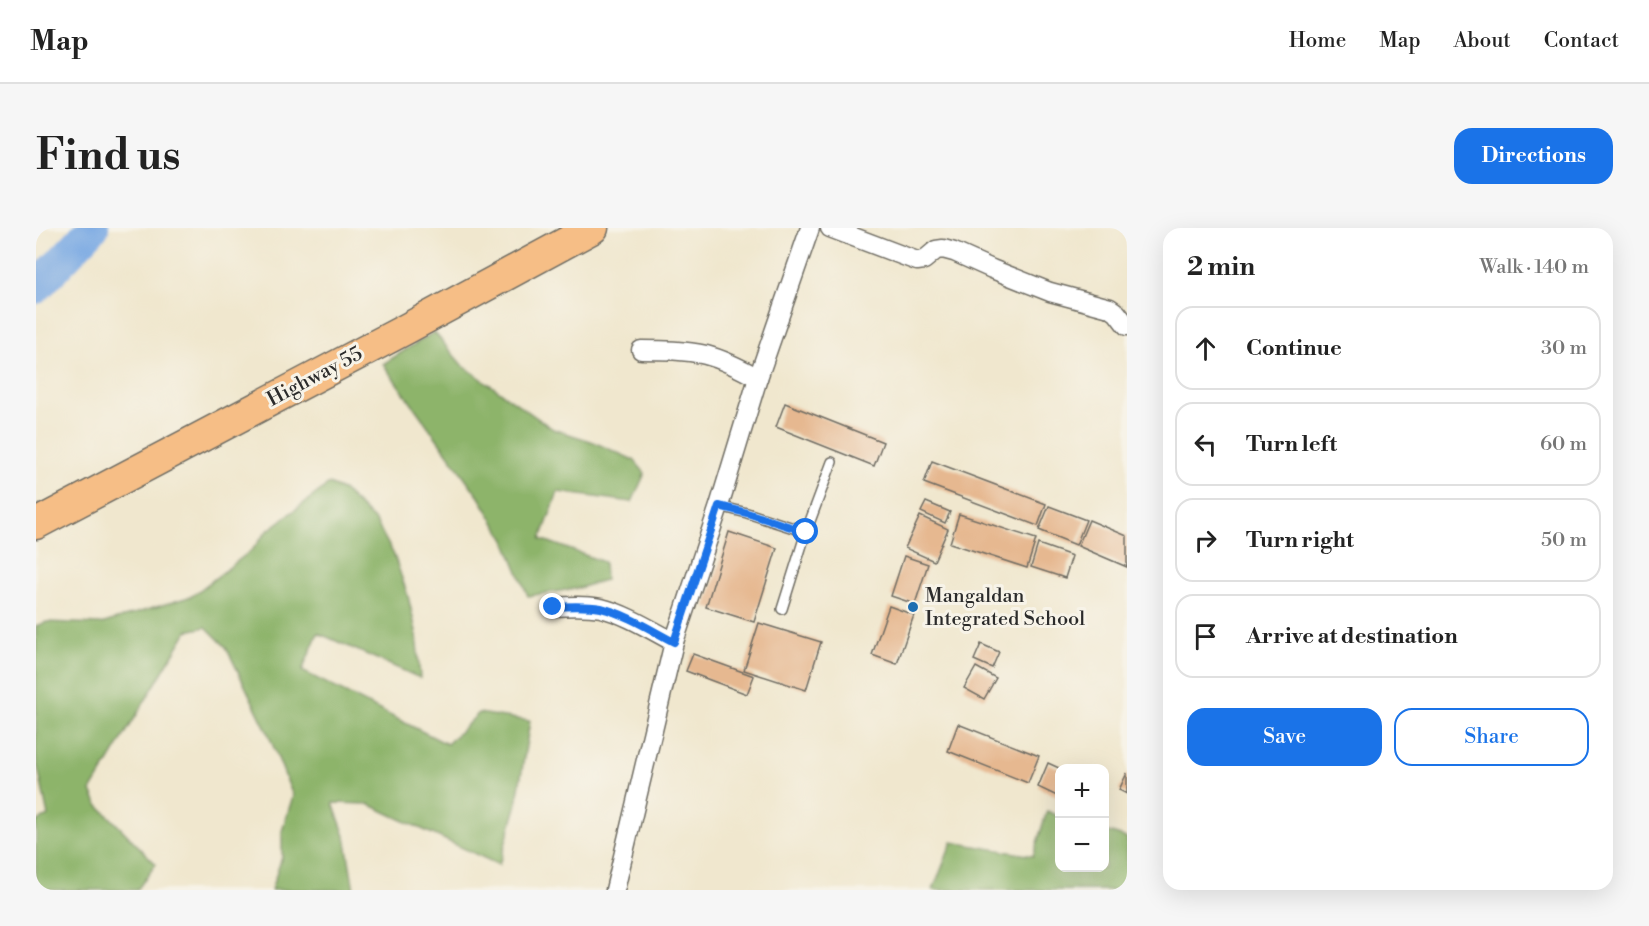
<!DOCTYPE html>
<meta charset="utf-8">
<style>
body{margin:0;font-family:"Libre Bodoni",serif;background:#f6f6f6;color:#222}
.controls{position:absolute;right:18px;bottom:18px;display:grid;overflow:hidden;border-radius:12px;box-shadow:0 6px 24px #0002}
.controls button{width:54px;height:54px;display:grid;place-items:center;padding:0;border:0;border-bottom:2px solid #e0e0e0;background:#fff;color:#222;font:30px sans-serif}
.stop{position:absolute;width:18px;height:18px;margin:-14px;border:4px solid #1a73e8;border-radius:50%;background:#fff}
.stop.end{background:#1a73e8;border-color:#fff;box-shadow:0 2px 6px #0008}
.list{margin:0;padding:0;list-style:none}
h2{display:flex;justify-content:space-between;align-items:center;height:78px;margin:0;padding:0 24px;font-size:26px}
h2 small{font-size:20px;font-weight:400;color:#767676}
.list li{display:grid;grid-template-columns:39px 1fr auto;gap:18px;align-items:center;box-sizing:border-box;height:84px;margin:0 12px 12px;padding:0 12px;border:2px solid #e0e0e0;border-radius:18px}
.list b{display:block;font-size:22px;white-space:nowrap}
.list em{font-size:20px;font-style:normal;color:#767676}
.actions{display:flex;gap:12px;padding:18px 24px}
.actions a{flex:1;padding:14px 0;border:2px solid #1a73e8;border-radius:18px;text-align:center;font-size:21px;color:#1a73e8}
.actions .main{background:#1a73e8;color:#fff}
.icon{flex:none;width:33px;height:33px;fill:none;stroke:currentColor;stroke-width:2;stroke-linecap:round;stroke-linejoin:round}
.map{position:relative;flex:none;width:1091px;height:662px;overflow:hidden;border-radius:18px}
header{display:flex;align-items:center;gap:36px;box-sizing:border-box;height:84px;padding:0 30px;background:#fff;border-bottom:2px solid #e0e0e0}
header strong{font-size:28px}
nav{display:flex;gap:33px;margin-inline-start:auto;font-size:21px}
.intro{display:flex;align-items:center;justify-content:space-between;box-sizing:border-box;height:144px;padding:0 36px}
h1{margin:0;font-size:42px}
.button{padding:15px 27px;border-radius:18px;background:#1a73e8;color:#fff;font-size:21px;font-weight:700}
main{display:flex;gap:36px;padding:0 36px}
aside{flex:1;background:#fff;border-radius:18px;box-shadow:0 6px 24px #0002}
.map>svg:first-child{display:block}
</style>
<header>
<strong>Map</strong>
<nav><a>Home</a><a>Map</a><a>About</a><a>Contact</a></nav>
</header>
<div class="intro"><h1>Find us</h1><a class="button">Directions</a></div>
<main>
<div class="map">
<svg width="1091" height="662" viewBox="0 0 1091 662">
<rect width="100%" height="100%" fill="#f7f3e8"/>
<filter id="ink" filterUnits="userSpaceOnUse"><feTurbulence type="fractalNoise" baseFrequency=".0167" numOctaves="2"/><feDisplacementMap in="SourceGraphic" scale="12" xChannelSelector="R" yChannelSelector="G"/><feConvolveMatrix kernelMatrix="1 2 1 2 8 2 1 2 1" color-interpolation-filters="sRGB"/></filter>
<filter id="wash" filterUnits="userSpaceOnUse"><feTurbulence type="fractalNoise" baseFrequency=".008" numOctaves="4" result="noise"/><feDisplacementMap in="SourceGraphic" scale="24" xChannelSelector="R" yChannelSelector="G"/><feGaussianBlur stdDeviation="1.35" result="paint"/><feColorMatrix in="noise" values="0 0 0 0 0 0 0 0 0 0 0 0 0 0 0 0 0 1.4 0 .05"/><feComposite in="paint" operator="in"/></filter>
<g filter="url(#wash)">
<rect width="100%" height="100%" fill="#f0e7ce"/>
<!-- forest -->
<g fill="#8db46a" stroke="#5c704a" stroke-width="1.5">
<path d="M 398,104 L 426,137 L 517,201 L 555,213 L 598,232 L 609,245 L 596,274 L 522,264 L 505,311 L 568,334 L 569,352 L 543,360 L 492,368 L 469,312 L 443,269 L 347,136 Z"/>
<path d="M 293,256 L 308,263 L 340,294 L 358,327 L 372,368 L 380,403 L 384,450 L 282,405 L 266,443 L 411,516 L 443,485 L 494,493 L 480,579 L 463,637 L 332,576 L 297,575 L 309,608 L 318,662 L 235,662 L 246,629 L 246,603 L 257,568 L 232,505 L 190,419 L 170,399 L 151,403 L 55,563 L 61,576 L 120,636 L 101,662 L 0,662 L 0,594 L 12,588 L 0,530 L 0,398 L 10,394 L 65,396 L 156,368 L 217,321 L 230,304 Z"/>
<path d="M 1011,583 L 1023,588 L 1023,640 L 1068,640 L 1069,603 L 1091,610 L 1091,662 L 897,662 L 916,614 L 997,628 Z"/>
</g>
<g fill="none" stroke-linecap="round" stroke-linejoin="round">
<!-- river -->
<path stroke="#78a8e3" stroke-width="32" d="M 0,60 L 57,0"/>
</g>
<g id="blocks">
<!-- building -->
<g fill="#e6b890">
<path d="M 749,175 L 847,214 L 838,238 L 740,199 Z"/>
<path d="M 896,233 L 1010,276 L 1002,298 L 888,255 Z"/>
<path d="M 890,274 L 914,284 L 909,295 L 885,284 Z"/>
<path d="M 1013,278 L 1050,292 L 1040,317 L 1003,302 Z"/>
<path d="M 923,286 L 1000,311 L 991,340 L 914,315 Z"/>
<path d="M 884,288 L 912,301 L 898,333 L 869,320 Z"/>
<path d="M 1053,292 L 1091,308 L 1091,339 L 1042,318 Z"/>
<path d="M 693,304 L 741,320 L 718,394 L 670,379 Z"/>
<path d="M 1002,316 L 1036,328 L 1029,350 L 995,339 Z"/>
<path d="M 868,328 L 892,336 L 879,376 L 855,368 Z"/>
<path d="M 853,378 L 878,387 L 861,436 L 836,427 Z"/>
<path d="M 723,395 L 785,414 L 770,462 L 708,442 Z"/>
<path d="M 945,416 L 963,424 L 956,440 L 938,432 Z"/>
<path d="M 657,426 L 718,448 L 711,466 L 650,443 Z"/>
<path d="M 940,439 L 960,450 L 948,471 L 928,460 Z"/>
<path d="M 922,496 L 1003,528 L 992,555 L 912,523 Z"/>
<path d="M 1012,535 L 1023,540 L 1023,569 L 1002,559 Z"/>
<path d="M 1091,545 L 1091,566 L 1083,562 Z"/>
</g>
</g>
</g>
<g filter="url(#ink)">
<use href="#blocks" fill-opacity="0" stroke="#706d64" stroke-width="1.5"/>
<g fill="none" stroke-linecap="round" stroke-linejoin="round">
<defs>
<g id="service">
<path d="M 683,278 L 711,285 L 770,304"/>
<path d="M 746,381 L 770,304 L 796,234"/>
</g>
<g id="minor">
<path d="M 794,0 L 881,33 L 888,32 L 900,22 L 907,21 L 918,24 L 956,41 L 1014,64 L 1074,80 L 1081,85 L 1091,98"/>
<path d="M 605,122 C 627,122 649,122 670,127 C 689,132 706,141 722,150"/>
<path d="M 517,379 C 533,378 549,377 565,380 C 590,386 615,402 638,414"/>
<path d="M 579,662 L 638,414 L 683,278 L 722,150 L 774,0"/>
</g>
<path id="trunk" d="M 0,296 L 370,101 L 557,0"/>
</defs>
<!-- service casing -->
<use href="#service" stroke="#706d64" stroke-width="12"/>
<!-- minor casing -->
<use href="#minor" stroke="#706d64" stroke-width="21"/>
<!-- trunk casing -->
<use href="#trunk" stroke="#706d64" stroke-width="33"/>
<!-- service -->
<use href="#service" stroke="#fff" stroke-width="9"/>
<!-- minor -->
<use href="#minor" stroke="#fff" stroke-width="18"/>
<!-- trunk -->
<use href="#trunk" stroke="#f6be86" stroke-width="30"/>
</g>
</g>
<g fill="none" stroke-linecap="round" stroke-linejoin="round" filter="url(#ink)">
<!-- route -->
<path stroke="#1a73e8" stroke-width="8" d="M 517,379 C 533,378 549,377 565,380 C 590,386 615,402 638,414 L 683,278 L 711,285 L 770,304"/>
</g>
<!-- markers -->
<circle fill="#1f6fb2" stroke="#f7f3e8" stroke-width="2" cx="877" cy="379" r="6"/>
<g text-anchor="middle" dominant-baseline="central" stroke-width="6" stroke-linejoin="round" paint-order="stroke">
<!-- street labels -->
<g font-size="20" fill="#2b2b2b" stroke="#f7f3e8">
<text transform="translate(279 149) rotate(-28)">Highway 55</text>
</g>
<!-- poi labels -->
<g font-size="20" fill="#2b2b2b" stroke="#f7f3e8" text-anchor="start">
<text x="889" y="368">Mangaldan<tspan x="889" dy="23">Integrated School</tspan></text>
</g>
</g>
</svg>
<div class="controls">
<button>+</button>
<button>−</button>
</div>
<div class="stop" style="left:770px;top:304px"></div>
<div class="stop end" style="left:517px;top:379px"></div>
</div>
<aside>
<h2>2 min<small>Walk · 140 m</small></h2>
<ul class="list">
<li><svg class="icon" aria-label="ahead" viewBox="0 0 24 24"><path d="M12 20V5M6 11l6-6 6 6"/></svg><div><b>Continue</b></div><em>30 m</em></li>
<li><svg class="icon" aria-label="left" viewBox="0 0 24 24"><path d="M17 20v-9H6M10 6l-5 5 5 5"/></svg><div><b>Turn left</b></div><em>60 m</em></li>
<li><svg class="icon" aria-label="right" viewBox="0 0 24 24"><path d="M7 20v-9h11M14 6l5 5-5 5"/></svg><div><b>Turn right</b></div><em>50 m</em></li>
<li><svg class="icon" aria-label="arrive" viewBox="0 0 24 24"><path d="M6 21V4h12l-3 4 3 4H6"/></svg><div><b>Arrive at destination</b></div></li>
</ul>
<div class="actions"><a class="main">Save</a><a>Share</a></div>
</aside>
</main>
